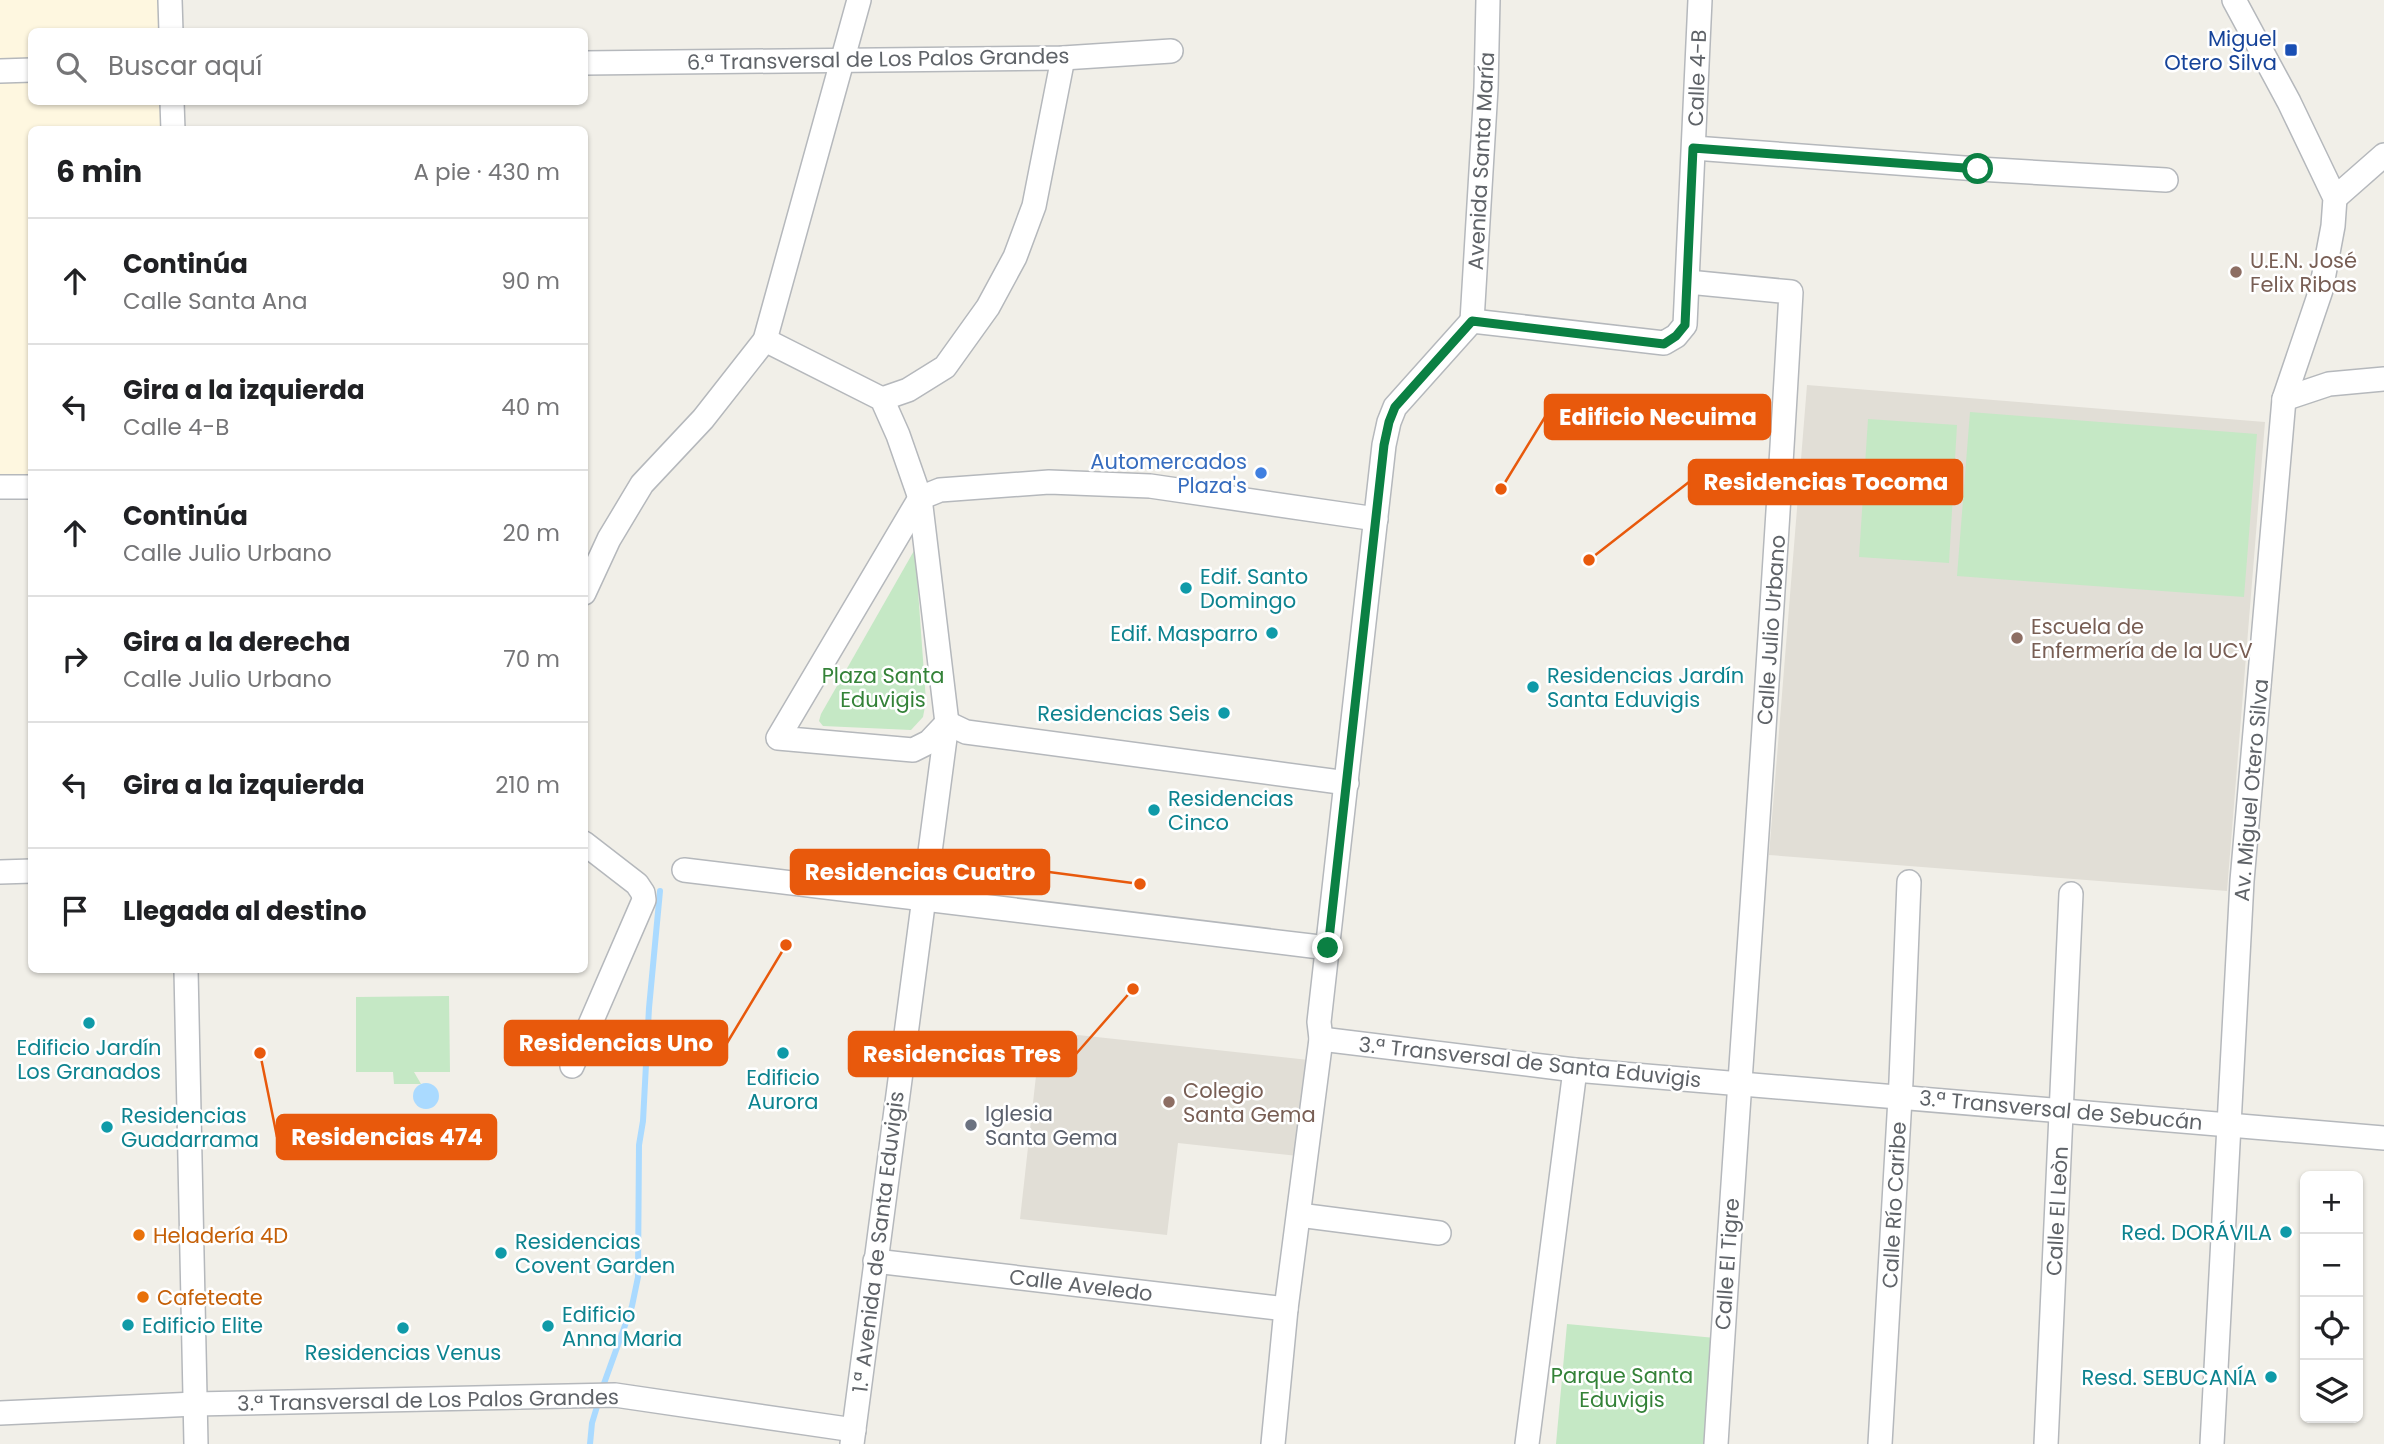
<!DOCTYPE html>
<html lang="es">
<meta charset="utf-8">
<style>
body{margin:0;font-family:Poppins,sans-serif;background:#f2f2f2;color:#202124}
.controls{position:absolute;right:21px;bottom:21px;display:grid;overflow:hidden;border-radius:10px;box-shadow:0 2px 5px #0004}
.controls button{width:63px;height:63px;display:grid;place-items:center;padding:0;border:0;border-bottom:2px solid #e0e0e0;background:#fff;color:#202124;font:35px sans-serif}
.stop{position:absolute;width:21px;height:21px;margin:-16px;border:5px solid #0b8043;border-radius:50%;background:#fff}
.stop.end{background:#0b8043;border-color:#fff;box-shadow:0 2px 7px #0008}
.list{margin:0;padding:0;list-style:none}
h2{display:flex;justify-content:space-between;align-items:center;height:91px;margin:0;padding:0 28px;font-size:30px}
h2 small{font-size:23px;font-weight:400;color:#757577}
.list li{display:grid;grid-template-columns:46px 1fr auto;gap:21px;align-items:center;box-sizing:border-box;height:126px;padding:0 28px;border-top:2px solid #e0e0e0}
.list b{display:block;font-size:26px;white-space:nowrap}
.list p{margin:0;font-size:23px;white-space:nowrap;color:#757577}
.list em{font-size:23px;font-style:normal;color:#757577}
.icon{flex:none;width:38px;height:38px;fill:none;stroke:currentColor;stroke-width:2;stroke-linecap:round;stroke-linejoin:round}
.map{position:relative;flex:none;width:2384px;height:1444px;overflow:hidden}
.search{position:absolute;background:#fff;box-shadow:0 2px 5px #0004;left:28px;top:28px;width:560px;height:77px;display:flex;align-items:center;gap:18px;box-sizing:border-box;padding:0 24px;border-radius:10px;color:#757577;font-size:26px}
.panel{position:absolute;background:#fff;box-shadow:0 2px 5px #0004;left:28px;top:126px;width:560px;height:847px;border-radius:10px}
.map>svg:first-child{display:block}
</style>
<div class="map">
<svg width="2384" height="1444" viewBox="0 0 2384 1444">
<rect width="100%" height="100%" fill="#f1efe8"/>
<!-- commercial -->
<path fill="#fef7e0" d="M 0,0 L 172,0 L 173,31 L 32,32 L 32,102 L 174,102 L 175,129 L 32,130 L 31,487 L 0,487 Z"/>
<!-- education -->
<g fill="#e1ded6">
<path d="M 1807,385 L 2265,422 L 2227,891 L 1769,855 Z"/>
<path d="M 1041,1031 L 1309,1060 L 1298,1156 L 1178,1143 L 1167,1235 L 1020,1219 Z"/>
</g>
<!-- green -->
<g fill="#c5e8c5">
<path d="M 1970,412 L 2257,434 L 2244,597 L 1957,576 Z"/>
<path d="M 1868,419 L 1957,425 L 1949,563 L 1859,557 Z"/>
<path d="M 915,549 L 926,701 L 923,717 L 911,730 L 823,726 L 819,721 L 821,714 Z"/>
<path d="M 449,996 L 450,1072 L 414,1072 L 421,1084 L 394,1084 L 393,1072 L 356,1072 L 356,997 Z"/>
<path d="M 1567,1324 L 1726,1339 L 1716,1444 L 1556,1444 Z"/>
</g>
<!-- water -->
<circle fill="#aadaff" cx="426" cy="1096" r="13"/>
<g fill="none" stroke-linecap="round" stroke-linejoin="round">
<!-- stream -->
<g stroke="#aadaff" stroke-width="6">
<path d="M 602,1389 L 632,1306 L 638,1277 L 639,1145 L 643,1121 L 649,1008 L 660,891"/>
<path d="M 590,1444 L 592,1423 L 599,1400"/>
</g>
<defs>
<g id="minor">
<path d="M 170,0 L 171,32"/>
<path d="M 584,63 L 1063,58 L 1171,51"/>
<path d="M 0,71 L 32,70"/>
<path d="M 172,102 L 173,130"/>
<path d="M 1694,148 L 1978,169 L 2166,180"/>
<path d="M 2335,198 L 2384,155"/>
<path d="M 1688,282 L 1791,292 C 1770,677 1740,1060 1716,1444"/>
<path d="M 1472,321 L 1664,343 L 1676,336 L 1685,325 L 1700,0"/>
<path d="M 1472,321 L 1486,88 L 1488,0"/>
<path d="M 765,340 L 882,399 L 898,435 L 920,498 L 947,723 L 852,1444"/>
<path d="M 882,399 L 908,390 L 945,367 L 988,307 L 1015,257 L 1034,206 L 1063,58"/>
<path d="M 2284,399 L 2329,384 L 2384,379"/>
<path d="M 0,487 L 32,487"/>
<path d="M 584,593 L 609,539 L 642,484 L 703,419 L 765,340 L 859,0"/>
<path d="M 1347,783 L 966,732 L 947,723 L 929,742 L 913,750 L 778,738 L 920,498 L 940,490 L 1049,482 L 1150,486 L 1376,519"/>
<path d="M 684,870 L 1328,948"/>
<path d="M 0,872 L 32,871"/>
<path d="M 186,970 L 196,1444"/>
<path d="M 1321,1039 L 1575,1070 L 2384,1138"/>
<path d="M 572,1066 L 644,900 L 643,893 L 637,884 L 584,843"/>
<path d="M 1299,1215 L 1439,1233"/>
<path d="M 875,1261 L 1286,1309"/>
<path d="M 0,1413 L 195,1404 L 615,1395 L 854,1430"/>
<path d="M 1273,1444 L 1286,1309 L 1321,1039 L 1319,1022 L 1384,445 L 1389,422 L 1395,407 L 1472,321"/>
<path d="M 1527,1444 L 1575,1070"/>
<path d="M 1880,1444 L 1901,1081 L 1909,882"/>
<path d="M 2046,1444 L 2071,894"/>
<path d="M 2212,1444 L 2242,881 L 2284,399 L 2321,290 L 2333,226 L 2335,198 L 2289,102 L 2234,0"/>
</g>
</defs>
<!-- minor casing -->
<use href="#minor" stroke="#b5b8bc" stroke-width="26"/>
<!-- minor -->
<use href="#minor" stroke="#fff" stroke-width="23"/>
</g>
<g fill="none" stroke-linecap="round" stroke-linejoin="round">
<!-- route -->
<path stroke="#0b8043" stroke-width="9" d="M 1328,948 L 1384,445 L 1389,422 L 1395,407 L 1472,321 L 1664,344 L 1676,336 L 1685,325 L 1693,148 L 1978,169"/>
</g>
<!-- markers -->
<rect fill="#1a4fb4" stroke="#fff" stroke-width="2.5" x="2284" y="43" width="14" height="14" rx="3.5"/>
<g fill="#8d6e63" stroke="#fff" stroke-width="2.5">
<circle cx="2236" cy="272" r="7"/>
<circle cx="2017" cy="638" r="7"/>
<circle cx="1169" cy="1102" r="7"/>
</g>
<circle fill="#3f7fe0" stroke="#fff" stroke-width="2.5" cx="1261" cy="473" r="7"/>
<g fill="#0f9aa8" stroke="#fff" stroke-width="2.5">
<circle cx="1186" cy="588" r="7"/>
<circle cx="1272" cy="633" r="7"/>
<circle cx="1533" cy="687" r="7"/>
<circle cx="1224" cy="713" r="7"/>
<circle cx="1154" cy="810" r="7"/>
<circle cx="89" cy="1023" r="7"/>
<circle cx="783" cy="1053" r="7"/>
<circle cx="107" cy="1127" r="7"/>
<circle cx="2286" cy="1232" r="7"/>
<circle cx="501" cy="1253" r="7"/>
<circle cx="128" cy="1325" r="7"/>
<circle cx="548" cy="1326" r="7"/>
<circle cx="403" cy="1328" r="7"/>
<circle cx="2271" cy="1377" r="7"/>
</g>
<circle fill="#6b7280" stroke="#fff" stroke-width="2.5" cx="971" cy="1125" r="7"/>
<g fill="#e8710a" stroke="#fff" stroke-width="2.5">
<circle cx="139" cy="1235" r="7"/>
<circle cx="143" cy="1297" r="7"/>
</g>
<g text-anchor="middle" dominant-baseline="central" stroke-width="5" stroke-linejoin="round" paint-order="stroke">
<!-- transit labels -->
<g font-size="21" fill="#164399" stroke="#fff" text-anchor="end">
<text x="2277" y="38">Miguel<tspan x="2277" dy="24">Otero Silva</tspan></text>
</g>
<!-- street labels -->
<g font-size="21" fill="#5f6368" stroke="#fff">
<text transform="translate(878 59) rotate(-1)">6.ª Transversal de Los Palos Grandes</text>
<text transform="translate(1697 78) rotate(-88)">Calle 4-B</text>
<text transform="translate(1481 161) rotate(-87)">Avenida Santa María</text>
<text transform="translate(1771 630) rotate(-86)">Calle Julio Urbano</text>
<text transform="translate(2251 790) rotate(-85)">Av. Miguel Otero Silva</text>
<text transform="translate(1530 1062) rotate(6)">3.ª Transversal de Santa Eduvigis</text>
<text transform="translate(2061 1110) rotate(5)">3.ª Transversal de Sebucán</text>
<text transform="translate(1894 1205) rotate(-87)">Calle Río Caribe</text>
<text transform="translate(2057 1211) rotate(-87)">Calle El Leòn</text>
<text transform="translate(878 1242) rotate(-83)">1.ª Avenida de Santa Eduvigis</text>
<text transform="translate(1727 1264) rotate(-86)">Calle El Tigre</text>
<text transform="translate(1081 1285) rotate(7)">Calle Aveledo</text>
<text transform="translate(428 1400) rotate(-1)">3.ª Transversal de Los Palos Grandes</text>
</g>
<!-- education labels -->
<g font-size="21" fill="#785e54" stroke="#fff" text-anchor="start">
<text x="2250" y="260">U.E.N. José<tspan x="2250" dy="24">Felix Ribas</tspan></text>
<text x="2031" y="626">Escuela de<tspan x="2031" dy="24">Enfermería de la UCV</tspan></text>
<text x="1183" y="1090">Colegio<tspan x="1183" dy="24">Santa Gema</tspan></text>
</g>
<!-- shop labels -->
<g font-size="21" fill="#366cbe" stroke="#fff" text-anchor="end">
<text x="1247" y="461">Automercados<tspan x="1247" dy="24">Plaza's</tspan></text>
</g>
<!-- culture labels -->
<g font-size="21" fill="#0d838f" stroke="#fff" text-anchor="start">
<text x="1200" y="576">Edif. Santo<tspan x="1200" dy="24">Domingo</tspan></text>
<text x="1258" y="633" text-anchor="end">Edif. Masparro</text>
<text x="1547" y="675">Residencias Jardín<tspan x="1547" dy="24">Santa Eduvigis</tspan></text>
<text x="1210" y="713" text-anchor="end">Residencias Seis</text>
<text x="1168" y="798">Residencias<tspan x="1168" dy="24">Cinco</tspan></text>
<text x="89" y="1047" text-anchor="middle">Edificio Jardín<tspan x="89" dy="24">Los Granados</tspan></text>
<text x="783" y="1077" text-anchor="middle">Edificio<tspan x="783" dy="24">Aurora</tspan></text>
<text x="121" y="1115">Residencias<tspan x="121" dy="24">Guadarrama</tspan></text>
<text x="2272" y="1232" text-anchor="end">Red. DORÁVILA</text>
<text x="515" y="1241">Residencias<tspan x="515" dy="24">Covent Garden</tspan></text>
<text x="562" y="1314">Edificio<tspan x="562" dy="24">Anna Maria</tspan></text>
<text x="142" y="1325">Edificio Elite</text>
<text x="403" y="1352" text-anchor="middle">Residencias Venus</text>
<text x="2257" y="1377" text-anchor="end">Resd. SEBUCANÍA</text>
</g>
<!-- park labels -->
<g font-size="21" fill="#348238" stroke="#fff">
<text x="883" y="675">Plaza Santa<tspan x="883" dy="24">Eduvigis</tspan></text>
<text x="1622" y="1375">Parque Santa<tspan x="1622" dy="24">Eduvigis</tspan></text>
</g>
<!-- worship labels -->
<g font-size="21" fill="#5b616d" stroke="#fff" text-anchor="start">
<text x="985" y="1113">Iglesia<tspan x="985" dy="24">Santa Gema</tspan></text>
</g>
<!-- food labels -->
<g font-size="21" fill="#c56008" stroke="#fff" text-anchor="start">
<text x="153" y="1235">Heladería 4D</text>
<text x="157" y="1297">Cafeteate</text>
</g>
</g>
<!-- callouts -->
<path fill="none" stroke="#e8590c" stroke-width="2.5" d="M1501 489L1545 417M1589 560L1689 482M1140 884L1049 872M786 945L727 1043M1133 989L1076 1054M260 1053L277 1137"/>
<g fill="#e8590c" stroke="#fff" stroke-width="2.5">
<circle cx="1501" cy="489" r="7"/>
<circle cx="1589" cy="560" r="7"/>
<circle cx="1140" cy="884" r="7"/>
<circle cx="786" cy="945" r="7"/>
<circle cx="1133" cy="989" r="7"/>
<circle cx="260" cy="1053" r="7"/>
</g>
<g fill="#e8590c" stroke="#e8590c" stroke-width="2.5">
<rect x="1545" y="395" width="225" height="44" rx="7"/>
<rect x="1689" y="460" width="273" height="44" rx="7"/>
<rect x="791" y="850" width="258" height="44" rx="7"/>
<rect x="505" y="1021" width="222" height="44" rx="7"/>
<rect x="849" y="1032" width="227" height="44" rx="7"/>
<rect x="277" y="1115" width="219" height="44" rx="7"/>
</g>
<g font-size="23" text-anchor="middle" font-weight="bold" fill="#fff">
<text x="1658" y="425">Edificio Necuima</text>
<text x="1826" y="490">Residencias Tocoma</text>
<text x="920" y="880">Residencias Cuatro</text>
<text x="616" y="1051">Residencias Uno</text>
<text x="962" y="1062">Residencias Tres</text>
<text x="387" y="1145">Residencias 474</text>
</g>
</svg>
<div class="controls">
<button>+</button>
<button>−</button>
<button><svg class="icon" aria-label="locate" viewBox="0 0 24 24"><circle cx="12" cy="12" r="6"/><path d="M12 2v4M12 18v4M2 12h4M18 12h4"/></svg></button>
<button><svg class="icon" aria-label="layers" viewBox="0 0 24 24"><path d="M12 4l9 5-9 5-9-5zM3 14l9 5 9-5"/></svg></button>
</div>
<div class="stop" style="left:1978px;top:169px"></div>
<div class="stop end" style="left:1328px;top:948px"></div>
<div class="search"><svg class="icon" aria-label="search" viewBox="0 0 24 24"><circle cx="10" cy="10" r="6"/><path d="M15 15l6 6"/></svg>Buscar aquí</div>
<section class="panel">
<h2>6 min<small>A pie · 430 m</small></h2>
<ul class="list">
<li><svg class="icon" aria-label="ahead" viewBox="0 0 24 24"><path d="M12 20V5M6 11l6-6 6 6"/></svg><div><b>Continúa</b><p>Calle Santa Ana</p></div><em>90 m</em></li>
<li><svg class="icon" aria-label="left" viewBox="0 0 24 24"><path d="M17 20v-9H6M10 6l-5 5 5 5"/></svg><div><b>Gira a la izquierda</b><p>Calle 4-B</p></div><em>40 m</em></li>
<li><svg class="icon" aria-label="ahead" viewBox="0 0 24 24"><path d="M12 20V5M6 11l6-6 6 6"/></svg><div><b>Continúa</b><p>Calle Julio Urbano</p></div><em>20 m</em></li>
<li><svg class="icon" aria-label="right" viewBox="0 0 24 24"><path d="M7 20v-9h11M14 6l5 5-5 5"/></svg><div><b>Gira a la derecha</b><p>Calle Julio Urbano</p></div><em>70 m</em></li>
<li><svg class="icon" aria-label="left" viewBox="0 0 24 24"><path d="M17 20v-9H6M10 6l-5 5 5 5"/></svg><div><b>Gira a la izquierda</b></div><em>210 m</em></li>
<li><svg class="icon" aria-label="arrive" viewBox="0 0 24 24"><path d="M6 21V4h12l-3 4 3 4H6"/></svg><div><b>Llegada al destino</b></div></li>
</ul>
</section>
</div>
